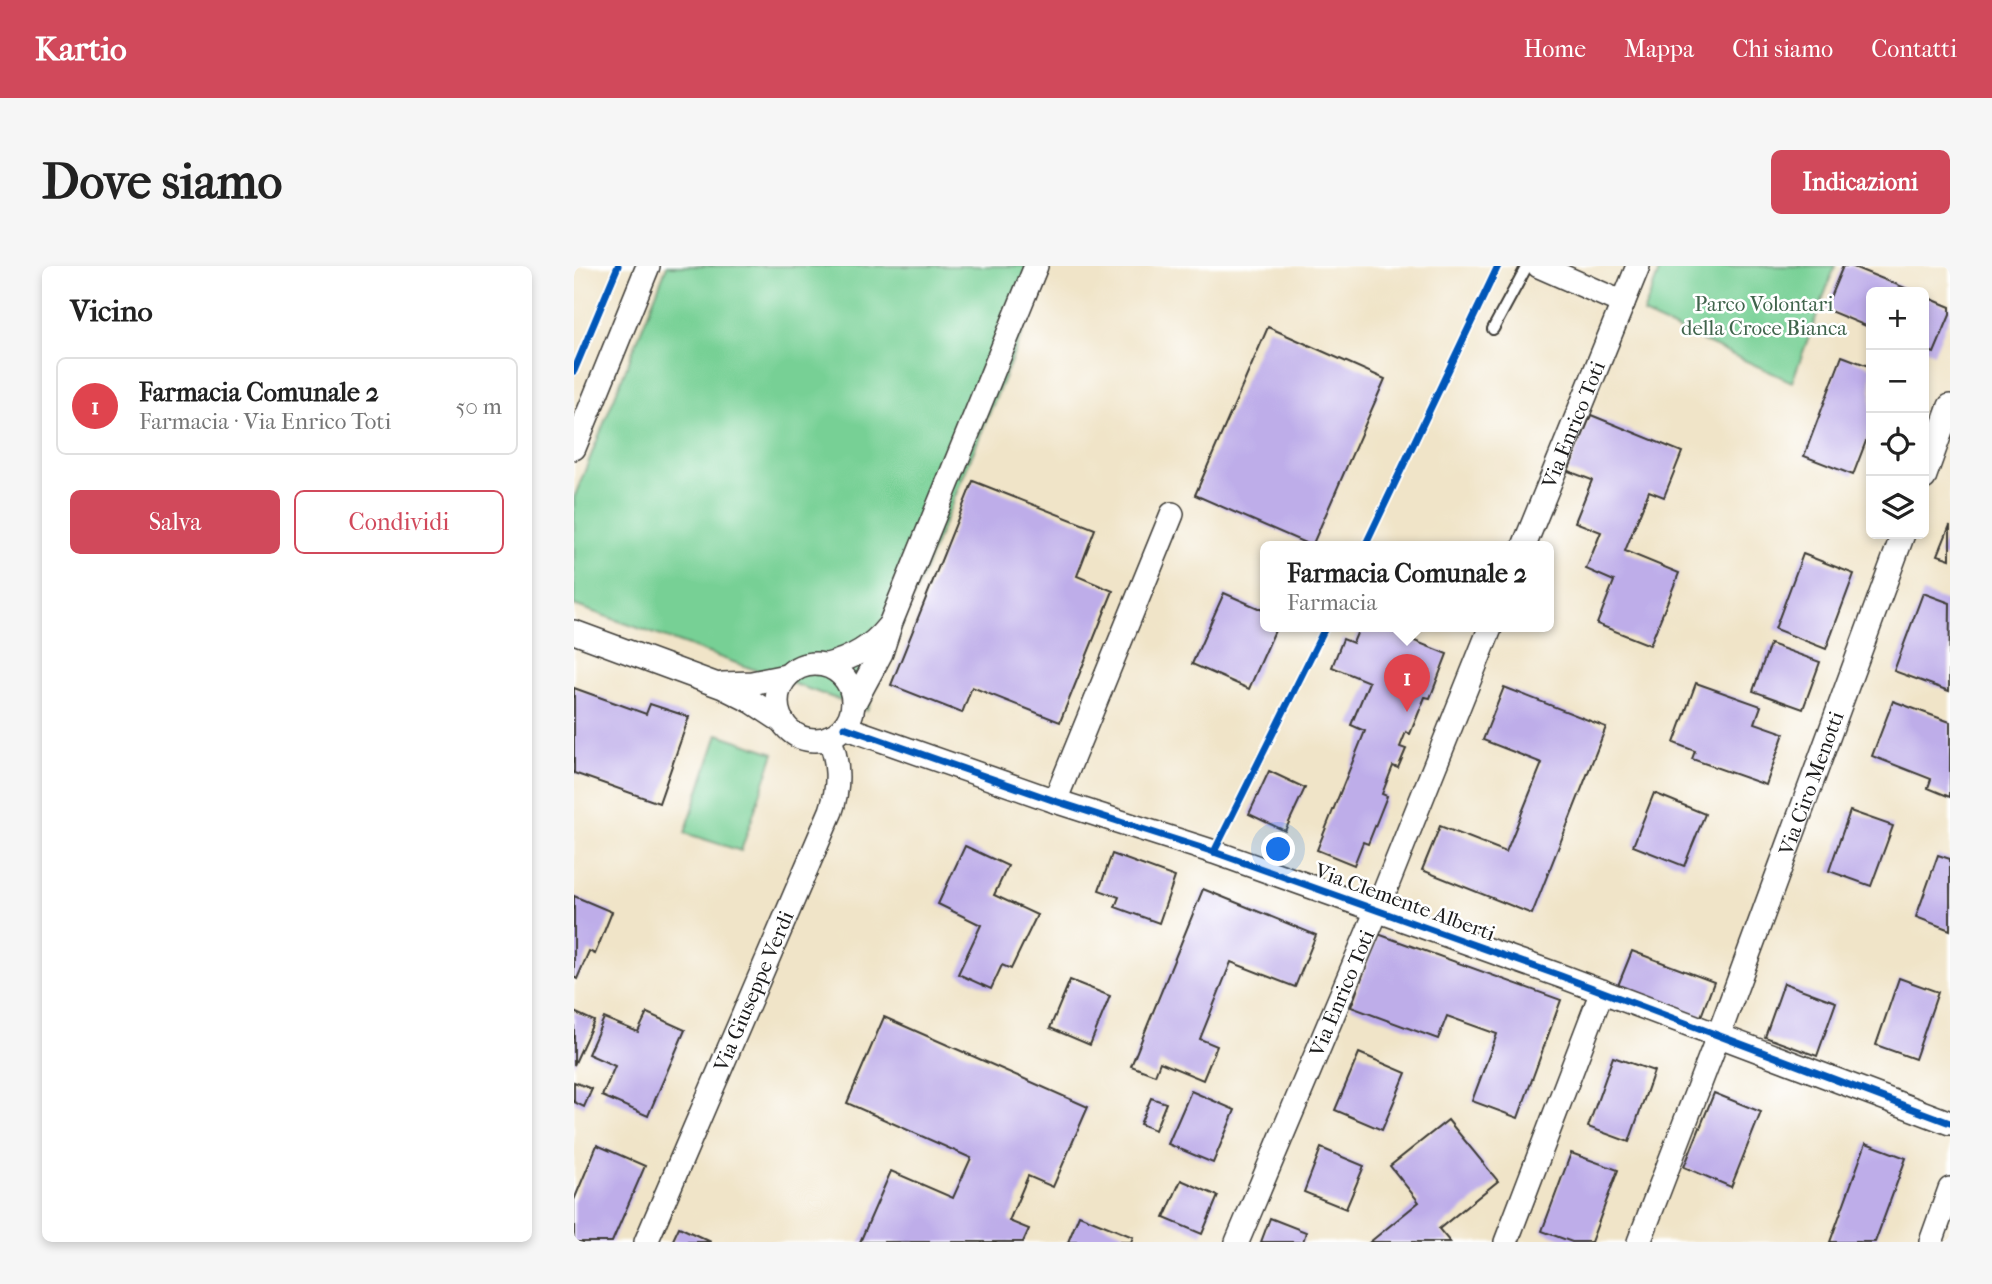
<!DOCTYPE html>
<html lang="it">
<meta charset="utf-8">
<style>
body{margin:0;font-family:"IM FELL French Canon",serif;background:#f6f6f6;color:#222}
.controls{position:absolute;right:21px;top:21px;display:grid;overflow:hidden;border-radius:10px;box-shadow:0 4px 10px #0003}
.controls button{width:63px;height:63px;display:grid;place-items:center;padding:0;border:0;border-bottom:2px solid #e0e0e0;background:#fff;color:#222;font:35px sans-serif}
.you{position:absolute;left:705px;top:584px;width:24px;height:24px;margin:-18px;border:5px solid #fff;border-radius:50%;background:#1a73e8;box-shadow:0 0 0 10px #1a73e833}
.badge{display:grid;place-items:center;width:46px;height:46px;border-radius:50%;background:#d1495b;color:#fff;font-size:23px;font-weight:700}
.pin{position:absolute;translate:-50% -58px;filter:drop-shadow(0 2px 4px #0008)}
.pin::after{content:'';position:absolute;top:37px;width:24px;height:21px;background:inherit;clip-path:polygon(0 0,100% 0,50% 100%)}
.popup{position:absolute;left:686px;top:275px;width:294px;height:91px;box-sizing:border-box;display:grid;place-content:center;border-radius:10px;background:#fff;filter:drop-shadow(0 2px 5px #0005);font-size:23px;white-space:nowrap;color:#767676}
.popup b{font-size:26px;color:#222}
.popup::after{content:'';position:absolute;left:50%;top:100%;margin-left:-14px;border:14px solid transparent;border-top-color:#fff}
.list{margin:0;padding:0;list-style:none}
h2{display:flex;justify-content:space-between;align-items:center;height:91px;margin:0;padding:0 28px;font-size:30px}
h2 small{font-size:23px;font-weight:400;color:#767676}
.list li{display:grid;grid-template-columns:46px 1fr auto;gap:21px;align-items:center;box-sizing:border-box;height:98px;margin:0 14px 14px;padding:0 14px;border:2px solid #e0e0e0;border-radius:10px}
.list b{display:block;font-size:26px;white-space:nowrap}
.list p{margin:0;font-size:23px;white-space:nowrap;color:#767676}
.list em{font-size:23px;font-style:normal;color:#767676}
.actions{display:flex;gap:14px;padding:21px 28px}
.actions a{flex:1;padding:16px 0;border:2px solid #d1495b;border-radius:10px;text-align:center;font-size:24px;color:#d1495b}
.actions .main{background:#d1495b;color:#fff}
.icon{flex:none;width:38px;height:38px;fill:none;stroke:currentColor;stroke-width:2;stroke-linecap:round;stroke-linejoin:round}
.map{position:relative;flex:none;width:1376px;height:976px;overflow:hidden;border-radius:10px}
header{display:flex;align-items:center;gap:42px;box-sizing:border-box;height:98px;padding:0 35px;background:#d1495b;color:#fff}
header strong{font-size:33px}
nav{display:flex;gap:38px;margin-inline-start:auto;font-size:24px}
.intro{display:flex;align-items:center;justify-content:space-between;box-sizing:border-box;height:168px;padding:0 42px}
h1{margin:0;font-size:49px}
.button{padding:18px 32px;border-radius:10px;background:#d1495b;color:#fff;font-size:24px;font-weight:700}
main{display:flex;gap:42px;padding:0 42px}
aside{flex:1;background:#fff;border-radius:10px;box-shadow:0 4px 10px #0003}
.map>svg:first-child{display:block}
</style>
<header>
<strong>Kartio</strong>
<nav><a>Home</a><a>Mappa</a><a>Chi siamo</a><a>Contatti</a></nav>
</header>
<div class="intro"><h1>Dove siamo</h1><a class="button">Indicazioni</a></div>
<main>
<aside>
<h2>Vicino<small></small></h2>
<ul class="list">
<li><span class="badge" style="background:#e0444e">1</span><div><b>Farmacia Comunale 2</b><p>Farmacia · Via Enrico Toti</p></div><em>50 m</em></li>
</ul>
<div class="actions"><a class="main">Salva</a><a>Condividi</a></div>
</aside>
<div class="map">
<svg width="1376" height="976" viewBox="0 0 1376 976">
<rect width="100%" height="100%" fill="#fff"/>
<filter id="ink" filterUnits="userSpaceOnUse"><feTurbulence type="fractalNoise" baseFrequency=".0143" numOctaves="2"/><feDisplacementMap in="SourceGraphic" scale="14" xChannelSelector="R" yChannelSelector="G"/><feConvolveMatrix kernelMatrix="1 2 1 2 8 2 1 2 1" color-interpolation-filters="sRGB"/></filter>
<filter id="wash" filterUnits="userSpaceOnUse"><feTurbulence type="fractalNoise" baseFrequency=".00686" numOctaves="4" result="noise"/><feDisplacementMap in="SourceGraphic" scale="28" xChannelSelector="R" yChannelSelector="G"/><feGaussianBlur stdDeviation="1.57" result="paint"/><feColorMatrix in="noise" values="0 0 0 0 0 0 0 0 0 0 0 0 0 0 0 0 0 1.4 0 .05"/><feComposite in="paint" operator="in"/></filter>
<g filter="url(#wash)">
<rect width="100%" height="100%" fill="#f0e4c8"/>
<!-- green -->
<g fill="#77d095" stroke="#4a7658" stroke-width="2">
<path d="M 93,0 L 476,0 L 293,444 L 0,339 L 0,232 Z"/>
<path d="M 1087,0 L 1261,0 L 1218,116 L 1069,48 Z"/>
<path d="M 144,468 L 200,487 L 167,585 L 111,567 Z"/>
</g>
<g id="blocks">
<!-- building -->
<g fill="#beade9">
<path d="M 1269,0 L 1277,0 L 1341,26 L 1297,26 L 1297,62 L 1251,43 Z"/>
<path d="M 1350,30 L 1376,41 L 1376,49 L 1360,87 L 1350,83 Z"/>
<path d="M 694,61 L 811,113 L 738,280 L 621,229 Z"/>
<path d="M 1268,90 L 1297,101 L 1297,162 L 1279,209 L 1230,190 Z"/>
<path d="M 1017,149 L 1108,186 L 1090,231 L 1075,225 L 1051,285 L 1105,307 L 1076,379 L 1023,358 L 1040,315 L 1012,303 L 1027,266 L 1001,256 L 1018,214 L 994,205 Z"/>
<path d="M 399,215 L 521,263 L 503,310 L 539,325 L 486,456 L 398,421 L 388,447 L 317,419 Z"/>
<path d="M 1376,259 L 1376,293 L 1364,289 Z"/>
<path d="M 1229,288 L 1280,308 L 1252,383 L 1201,363 Z"/>
<path d="M 650,327 L 691,345 L 691,360 L 703,360 L 675,423 L 618,398 Z"/>
<path d="M 1349,327 L 1376,337 L 1375,425 L 1320,405 Z"/>
<path d="M 786,360 L 793,360 L 804,365 L 806,360 L 830,360 L 836,364 L 833,372 L 873,388 L 856,432 L 851,431 L 836,468 L 832,466 L 826,481 L 832,483 L 824,502 L 819,500 L 808,528 L 813,530 L 794,578 L 789,576 L 780,599 L 743,584 L 791,465 L 777,459 L 795,416 L 758,401 L 769,373 L 779,377 Z"/>
<path d="M 1196,378 L 1246,396 L 1229,443 L 1179,425 Z"/>
<path d="M 1122,417 L 1187,440 L 1181,457 L 1210,467 L 1192,519 L 1118,493 L 1121,485 L 1100,477 Z"/>
<path d="M 930,421 L 1032,461 L 958,648 L 848,604 L 866,560 L 932,586 L 968,497 L 909,474 Z"/>
<path d="M 0,422 L 72,448 L 76,438 L 115,451 L 85,537 L 0,507 Z"/>
<path d="M 1319,435 L 1376,456 L 1376,531 L 1354,522 L 1357,513 L 1298,490 Z"/>
<path d="M 695,505 L 731,522 L 711,565 L 675,548 Z"/>
<path d="M 1080,527 L 1131,548 L 1110,600 L 1059,580 Z"/>
<path d="M 1276,545 L 1319,560 L 1297,620 L 1255,605 Z"/>
<path d="M 391,580 L 434,600 L 420,629 L 463,649 L 437,703 L 428,699 L 417,723 L 384,708 L 407,659 L 364,638 Z"/>
<path d="M 538,588 L 601,611 L 585,657 L 541,641 L 545,631 L 525,624 Z"/>
<path d="M 1364,589 L 1376,593 L 1376,664 L 1342,651 Z"/>
<path d="M 629,623 L 742,669 L 721,721 L 657,696 L 626,773 L 643,780 L 629,814 L 586,796 L 581,809 L 557,800 Z"/>
<path d="M 0,630 L 38,646 L 21,688 L 15,685 L 3,713 L 0,711 Z"/>
<path d="M 804,668 L 987,734 L 944,852 L 898,835 L 923,768 L 873,750 L 864,773 L 777,741 Z"/>
<path d="M 1058,685 L 1140,716 L 1126,753 L 1043,722 Z"/>
<path d="M 1325,712 L 1364,726 L 1341,793 L 1302,779 Z"/>
<path d="M 496,714 L 536,730 L 516,779 L 476,762 Z"/>
<path d="M 1210,717 L 1262,736 L 1243,790 L 1191,771 Z"/>
<path d="M 0,746 L 20,755 L 0,799 Z"/>
<path d="M 73,747 L 111,764 L 74,850 L 28,830 L 41,800 L 14,788 L 30,752 L 64,766 Z"/>
<path d="M 310,751 L 514,841 L 479,921 L 454,910 L 435,955 L 455,963 L 449,976 L 286,976 L 317,905 L 379,932 L 397,892 L 273,837 Z"/>
<path d="M 785,787 L 832,807 L 808,864 L 761,844 Z"/>
<path d="M 1039,791 L 1080,805 L 1055,876 L 1014,861 Z"/>
<path d="M 0,816 L 18,823 L 10,841 L 0,836 Z"/>
<path d="M 617,825 L 661,844 L 639,897 L 594,878 Z"/>
<path d="M 1140,827 L 1187,846 L 1157,921 L 1110,901 Z"/>
<path d="M 577,832 L 592,837 L 581,864 L 566,858 Z"/>
<path d="M 874,854 L 924,915 L 865,963 L 876,976 L 796,976 L 845,936 L 816,900 Z"/>
<path d="M 1292,877 L 1332,892 L 1301,976 L 1256,976 Z"/>
<path d="M 23,879 L 71,900 L 38,976 L 0,976 L 0,934 Z"/>
<path d="M 747,882 L 790,900 L 772,943 L 730,926 Z"/>
<path d="M 997,887 L 1044,904 L 1017,976 L 998,976 L 968,965 Z"/>
<path d="M 607,914 L 644,930 L 628,968 L 590,952 Z"/>
<path d="M 505,949 L 559,971 L 557,976 L 494,976 Z"/>
<path d="M 696,952 L 732,966 L 729,976 L 687,976 Z"/>
<path d="M 105,961 L 137,976 L 98,976 Z"/>
</g>
</g>
</g>
<g filter="url(#ink)">
<use href="#blocks" fill-opacity="0" stroke="#3c3a36" stroke-width="2"/>
<g fill="none" stroke-linecap="round" stroke-linejoin="round">
<defs>
<path id="service" d="M 919,63 L 953,0"/>
<g id="minor">
<path d="M 965,0 L 1049,37 L 1064,0"/>
<path d="M 0,182 L 74,0"/>
<path d="M 1350,212 L 1376,140"/>
<path id="s1" d="M 950,280 L 1049,37"/>
<path d="M 0,366 L 149,421 L 177,435 L 209,456"/>
<circle cx="241" cy="436" r="38"/>
<path d="M 253,399 C 277,393 297,382 313,362"/>
<path d="M 149,418 L 178,417 L 212,410"/>
<path d="M 279,439 L 307,387 L 317,356 L 462,0"/>
<path d="M 270,461 L 481,535 L 640,586 L 987,710 L 1376,857"/>
<path d="M 481,535 L 598,248"/>
<path id="s2" d="M 72,976 L 257,545 C 266,519 265,496 255,471"/>
<path id="s3" d="M 663,976 L 803,644 L 917,360"/>
<path d="M 932,976 L 1028,725"/>
<path id="s4" d="M 1065,976 L 1145,768 L 1329,268"/>
<path d="M 1357,976 L 1376,923"/>
</g>
</defs>
<!-- service casing -->
<use href="#service" stroke="#3c3a36" stroke-width="14"/>
<!-- minor casing -->
<use href="#minor" stroke="#3c3a36" stroke-width="26"/>
<!-- service -->
<use href="#service" stroke="#fff" stroke-width="10"/>
<!-- minor -->
<use href="#minor" stroke="#fff" stroke-width="23"/>
<defs>
<g id="cycleway">
<path d="M 0,105 L 44,0"/>
<path d="M 791,280 L 924,0"/>
<path d="M 270,461 L 481,535 L 640,586 L 987,710 L 1376,857"/>
<path d="M 640,586 L 752,360"/>
</g>
</defs>
<!-- cycleway casing -->
<use href="#cycleway" stroke="#fff" stroke-width="11"/>
<!-- cycleway -->
<use href="#cycleway" stroke="#0057b8" stroke-width="7"/>
</g>
</g>
<g text-anchor="middle" dominant-baseline="central" stroke-width="5" stroke-linejoin="round" paint-order="stroke">
<!-- park labels -->
<g font-size="21" fill="#40644c" stroke="#fff">
<text x="1190" y="38">Parco Volontari<tspan x="1190" dy="24">della Croce Bianca</tspan></text>
</g>
<!-- street labels -->
<g font-size="21" fill="#1c1c1c" stroke="#fff">
<text stroke="none"><textPath href="#s1" startOffset="131">Via Enrico Toti</textPath></text>
<text stroke="none"><textPath href="#s4" startOffset="490">Via Ciro Menotti</textPath></text>
<text transform="translate(831 636) rotate(20)">Via Clemente Alberti</text>
<text stroke="none"><textPath href="#s2" startOffset="273">Via Giuseppe Verdi</textPath></text>
<text stroke="none"><textPath href="#s3" startOffset="270">Via Enrico Toti</textPath></text>
</g>
</g>
</svg>
<div class="controls">
<button>+</button>
<button>−</button>
<button><svg class="icon" aria-label="locate" viewBox="0 0 24 24"><circle cx="12" cy="12" r="6"/><path d="M12 2v4M12 18v4M2 12h4M18 12h4"/></svg></button>
<button><svg class="icon" aria-label="layers" viewBox="0 0 24 24"><path d="M12 4l9 5-9 5-9-5zM3 14l9 5 9-5"/></svg></button>
</div>
<div class="you"></div>
<div class="pin badge" style="left:833px;top:446px;background:#e0444e">1</div>
<div class="popup"><b>Farmacia Comunale 2</b>Farmacia</div>
</div>
</main>
